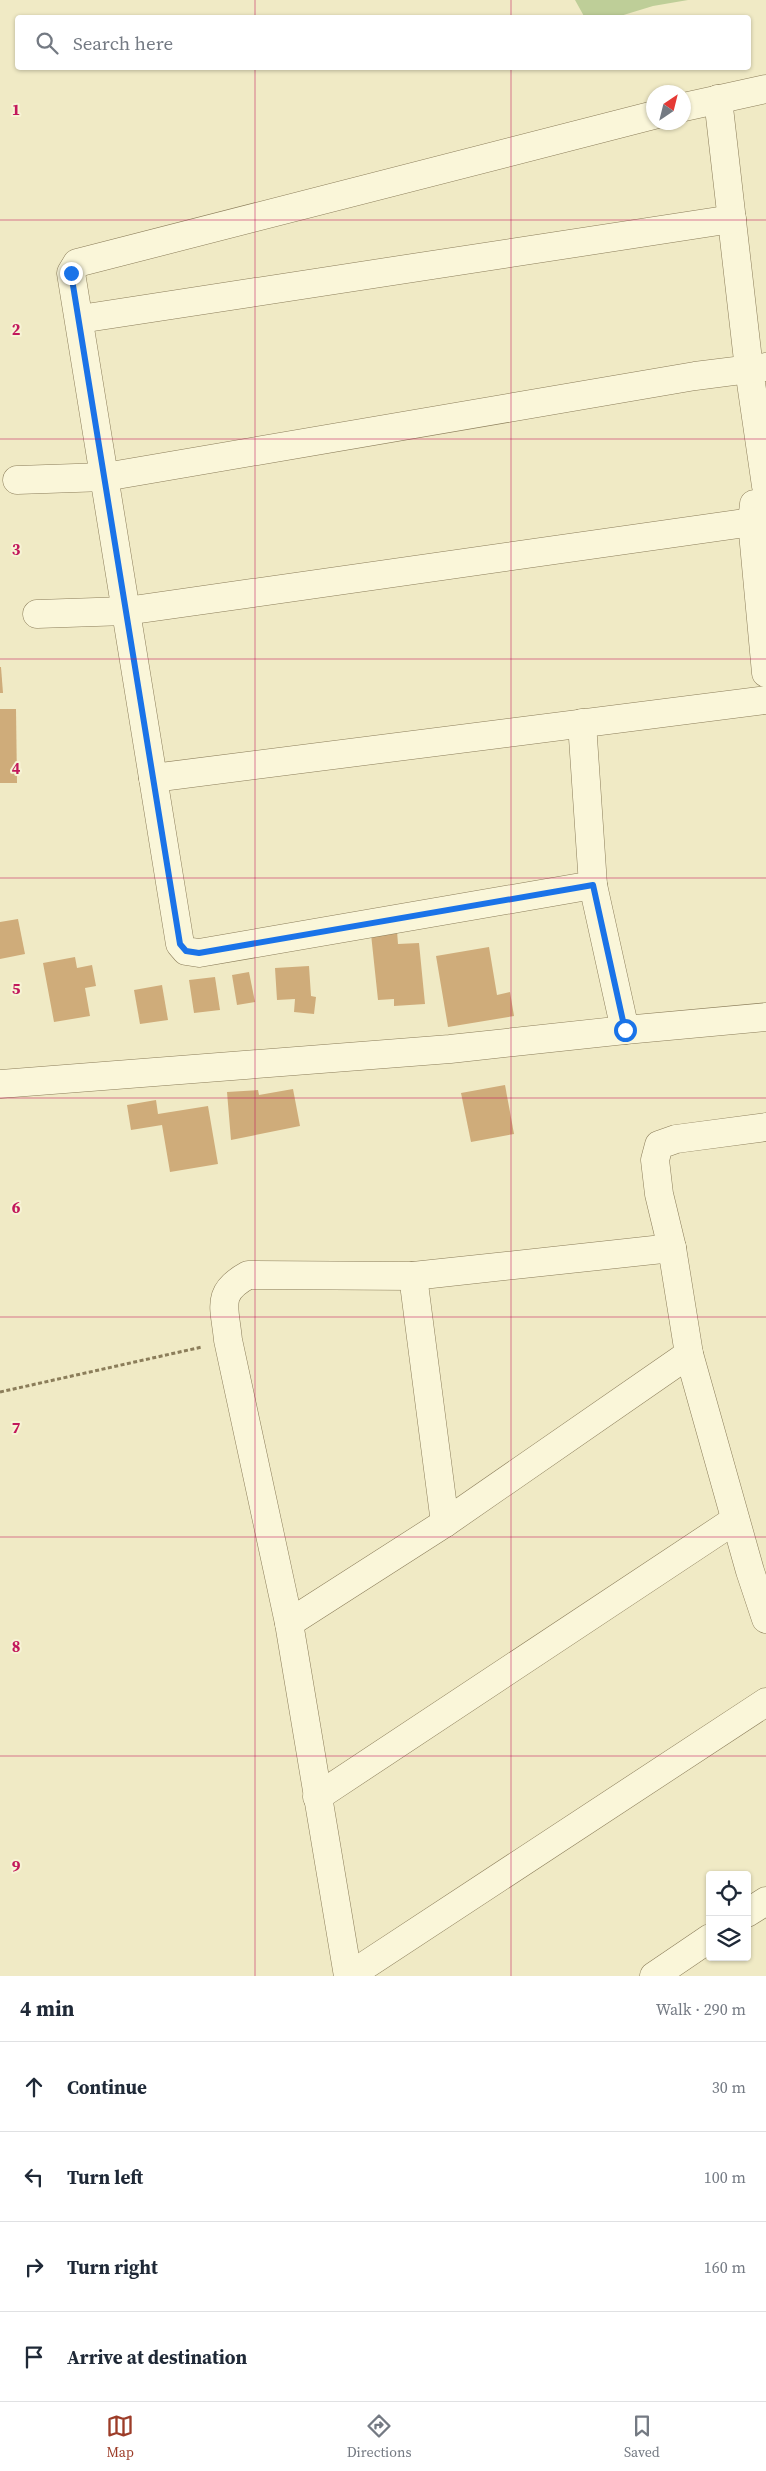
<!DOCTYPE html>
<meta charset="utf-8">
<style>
body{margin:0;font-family:"Source Serif 4",serif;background:#f6f6f7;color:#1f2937}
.controls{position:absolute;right:15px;bottom:15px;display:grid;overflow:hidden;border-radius:5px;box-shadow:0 1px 4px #0004}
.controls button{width:45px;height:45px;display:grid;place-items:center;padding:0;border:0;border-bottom:1px solid #e0e1e3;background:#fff;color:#1f2937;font:25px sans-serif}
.compass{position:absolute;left:646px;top:85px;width:45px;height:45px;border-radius:50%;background:#fff;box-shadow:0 1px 4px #0004;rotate:35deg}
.stop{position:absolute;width:15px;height:15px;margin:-11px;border:4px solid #1a73e8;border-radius:50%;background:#fff}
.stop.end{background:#1a73e8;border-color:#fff;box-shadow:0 1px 5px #0008}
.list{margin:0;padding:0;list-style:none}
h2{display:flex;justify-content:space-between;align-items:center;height:65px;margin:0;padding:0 20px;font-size:21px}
h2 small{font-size:16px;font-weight:400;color:#747a83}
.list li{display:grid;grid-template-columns:32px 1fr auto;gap:15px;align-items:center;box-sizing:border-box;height:90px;padding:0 20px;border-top:1px solid #e0e1e3}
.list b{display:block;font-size:19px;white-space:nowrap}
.list em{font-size:16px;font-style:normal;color:#747a83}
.icon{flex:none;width:28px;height:28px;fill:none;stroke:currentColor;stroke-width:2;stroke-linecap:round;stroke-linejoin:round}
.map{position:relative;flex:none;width:766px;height:1976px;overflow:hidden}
.search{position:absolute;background:#fff;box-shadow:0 1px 4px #0004;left:15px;right:15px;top:15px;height:55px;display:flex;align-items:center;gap:12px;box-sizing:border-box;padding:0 18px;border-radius:5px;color:#747a83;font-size:19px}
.sheet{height:425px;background:#fff}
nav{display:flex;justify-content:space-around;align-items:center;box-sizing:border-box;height:70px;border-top:1px solid #e0e1e3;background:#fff;font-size:14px;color:#747a83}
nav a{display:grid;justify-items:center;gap:2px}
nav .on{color:#9c3c28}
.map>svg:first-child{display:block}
</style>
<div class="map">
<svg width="766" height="1976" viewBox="0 0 766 1976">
<rect width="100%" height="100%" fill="#f0eac5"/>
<!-- green -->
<path fill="#bece98" d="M 575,0 L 688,0 L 653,6 L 617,17 L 585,18 Z"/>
<!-- building -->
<g fill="#cfac7a">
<path d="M 0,667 L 1,667 L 3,693 L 0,693 Z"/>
<path d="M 0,709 L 16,709 L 17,783 L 0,783 Z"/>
<path d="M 18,919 L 25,954 L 0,959 L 0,922 Z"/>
<path d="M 397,931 L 398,944 L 419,943 L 425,1004 L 394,1006 L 394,999 L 378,1000 L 371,934 Z"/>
<path d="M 489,947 L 497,995 L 510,992 L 514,1016 L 448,1027 L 436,956 Z"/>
<path d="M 75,957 L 77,968 L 92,965 L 96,986 L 85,988 L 90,1016 L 54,1022 L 43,963 Z"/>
<path d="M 309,966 L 311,996 L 316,997 L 314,1014 L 294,1012 L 295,999 L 277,1000 L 275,968 Z"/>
<path d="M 249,972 L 255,1002 L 237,1005 L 232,975 Z"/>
<path d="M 215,977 L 220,1010 L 194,1013 L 189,980 Z"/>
<path d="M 162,985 L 168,1020 L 140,1024 L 134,990 Z"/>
<path d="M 505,1085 L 514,1134 L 471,1142 L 461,1093 Z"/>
<path d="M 293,1089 L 300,1126 L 231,1140 L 227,1092 L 258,1090 L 259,1095 Z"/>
<path d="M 156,1100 L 158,1114 L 208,1106 L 218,1164 L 170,1172 L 162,1125 L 131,1130 L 127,1105 Z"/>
</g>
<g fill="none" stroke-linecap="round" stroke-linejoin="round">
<defs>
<g id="minor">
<path d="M 718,99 L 749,369 L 766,486"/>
<path d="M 684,107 L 766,89"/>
<path d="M 80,319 L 732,219"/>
<path d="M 17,480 L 105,477 L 695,376 L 766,367"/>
<path d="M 754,504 L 752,522 L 766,673"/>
<path d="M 37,614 L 126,611 L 766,520"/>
<path d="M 582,723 L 593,885 L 199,953 L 186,951 L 180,944 L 71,273 L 77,263 L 654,115"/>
<path d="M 153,778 L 766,700"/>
<path d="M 593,885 L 625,1030"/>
<path d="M 0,1084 L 450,1049 L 625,1030 L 766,1017"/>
<path d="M 766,1127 L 676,1139 L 659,1145 L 655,1160 L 659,1194 L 672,1248 L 689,1354 L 750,1571 L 766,1619"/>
<path d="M 413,1276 L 445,1523"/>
<path d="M 289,1623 L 445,1523 L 689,1354"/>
<path d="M 317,1797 L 735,1520"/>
<path d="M 747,1913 L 766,1901"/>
<path d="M 348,1976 L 289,1623 L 228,1340 C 225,1307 215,1293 248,1275 L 413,1276 L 672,1248"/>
<path d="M 349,1976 L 766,1702"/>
<path d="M 654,1976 L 710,1938"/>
</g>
</defs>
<!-- minor casing -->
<use href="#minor" stroke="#8b7d5a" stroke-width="29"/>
<!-- path -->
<path stroke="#8b7d5a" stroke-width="3" stroke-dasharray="4 2.5" stroke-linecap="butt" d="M 0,1392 L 202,1347"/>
<!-- minor -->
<use href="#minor" stroke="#faf6d9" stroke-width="28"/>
</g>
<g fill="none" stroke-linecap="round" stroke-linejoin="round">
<!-- route -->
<path stroke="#1a73e8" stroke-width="6" d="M 71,273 L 180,944 L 186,951 L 199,953 L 593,885 L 625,1030"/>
</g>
<!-- grid -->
<path fill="none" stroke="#c2185b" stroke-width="1" stroke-opacity="0.55" d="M 255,0 L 255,18M 511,0 L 511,18M 255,68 L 255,1976M 511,68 L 511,1976M 0,220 L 766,220M 0,439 L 766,439M 0,659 L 766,659M 0,878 L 766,878M 0,1098 L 766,1098M 0,1317 L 766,1317M 0,1537 L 766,1537M 0,1756 L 766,1756"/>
<g font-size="16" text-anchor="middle" font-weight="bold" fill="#c2185b" stroke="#f7f3d5" stroke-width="4" stroke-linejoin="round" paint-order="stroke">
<text x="16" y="115">1</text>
<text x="16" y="335">2</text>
<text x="16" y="555">3</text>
<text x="16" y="774">4</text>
<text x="16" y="994">5</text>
<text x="16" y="1213">6</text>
<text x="16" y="1433">7</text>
<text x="16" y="1652">8</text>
<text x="16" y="1872">9</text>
</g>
</svg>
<div class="controls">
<button><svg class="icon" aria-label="locate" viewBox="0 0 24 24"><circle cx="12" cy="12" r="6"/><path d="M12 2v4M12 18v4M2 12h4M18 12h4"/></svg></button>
<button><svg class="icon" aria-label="layers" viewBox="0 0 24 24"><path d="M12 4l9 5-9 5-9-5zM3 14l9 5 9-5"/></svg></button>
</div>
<svg class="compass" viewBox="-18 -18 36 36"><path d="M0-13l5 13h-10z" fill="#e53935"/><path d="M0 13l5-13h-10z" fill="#747a83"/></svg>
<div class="stop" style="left:625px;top:1030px"></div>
<div class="stop end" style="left:71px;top:273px"></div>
<div class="search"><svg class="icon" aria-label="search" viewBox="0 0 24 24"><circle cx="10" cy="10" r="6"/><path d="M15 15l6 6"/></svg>Search here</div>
</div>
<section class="sheet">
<h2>4 min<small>Walk · 290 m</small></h2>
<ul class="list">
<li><svg class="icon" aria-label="ahead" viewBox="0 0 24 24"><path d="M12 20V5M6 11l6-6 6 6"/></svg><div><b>Continue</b></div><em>30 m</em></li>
<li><svg class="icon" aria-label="left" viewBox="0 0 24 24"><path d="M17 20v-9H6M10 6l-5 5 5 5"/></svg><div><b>Turn left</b></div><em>100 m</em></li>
<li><svg class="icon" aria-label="right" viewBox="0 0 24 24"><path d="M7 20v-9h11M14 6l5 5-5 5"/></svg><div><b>Turn right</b></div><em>160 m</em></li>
<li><svg class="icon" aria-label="arrive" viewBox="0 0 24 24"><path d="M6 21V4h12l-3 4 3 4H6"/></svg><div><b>Arrive at destination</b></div></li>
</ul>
</section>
<nav>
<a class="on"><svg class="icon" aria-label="map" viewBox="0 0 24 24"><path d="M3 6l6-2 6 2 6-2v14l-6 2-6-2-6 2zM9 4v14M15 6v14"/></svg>Map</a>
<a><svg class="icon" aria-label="directions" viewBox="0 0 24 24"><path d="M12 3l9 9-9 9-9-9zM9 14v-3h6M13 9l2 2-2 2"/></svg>Directions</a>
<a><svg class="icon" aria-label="saved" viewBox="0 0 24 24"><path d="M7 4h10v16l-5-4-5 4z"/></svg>Saved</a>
</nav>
